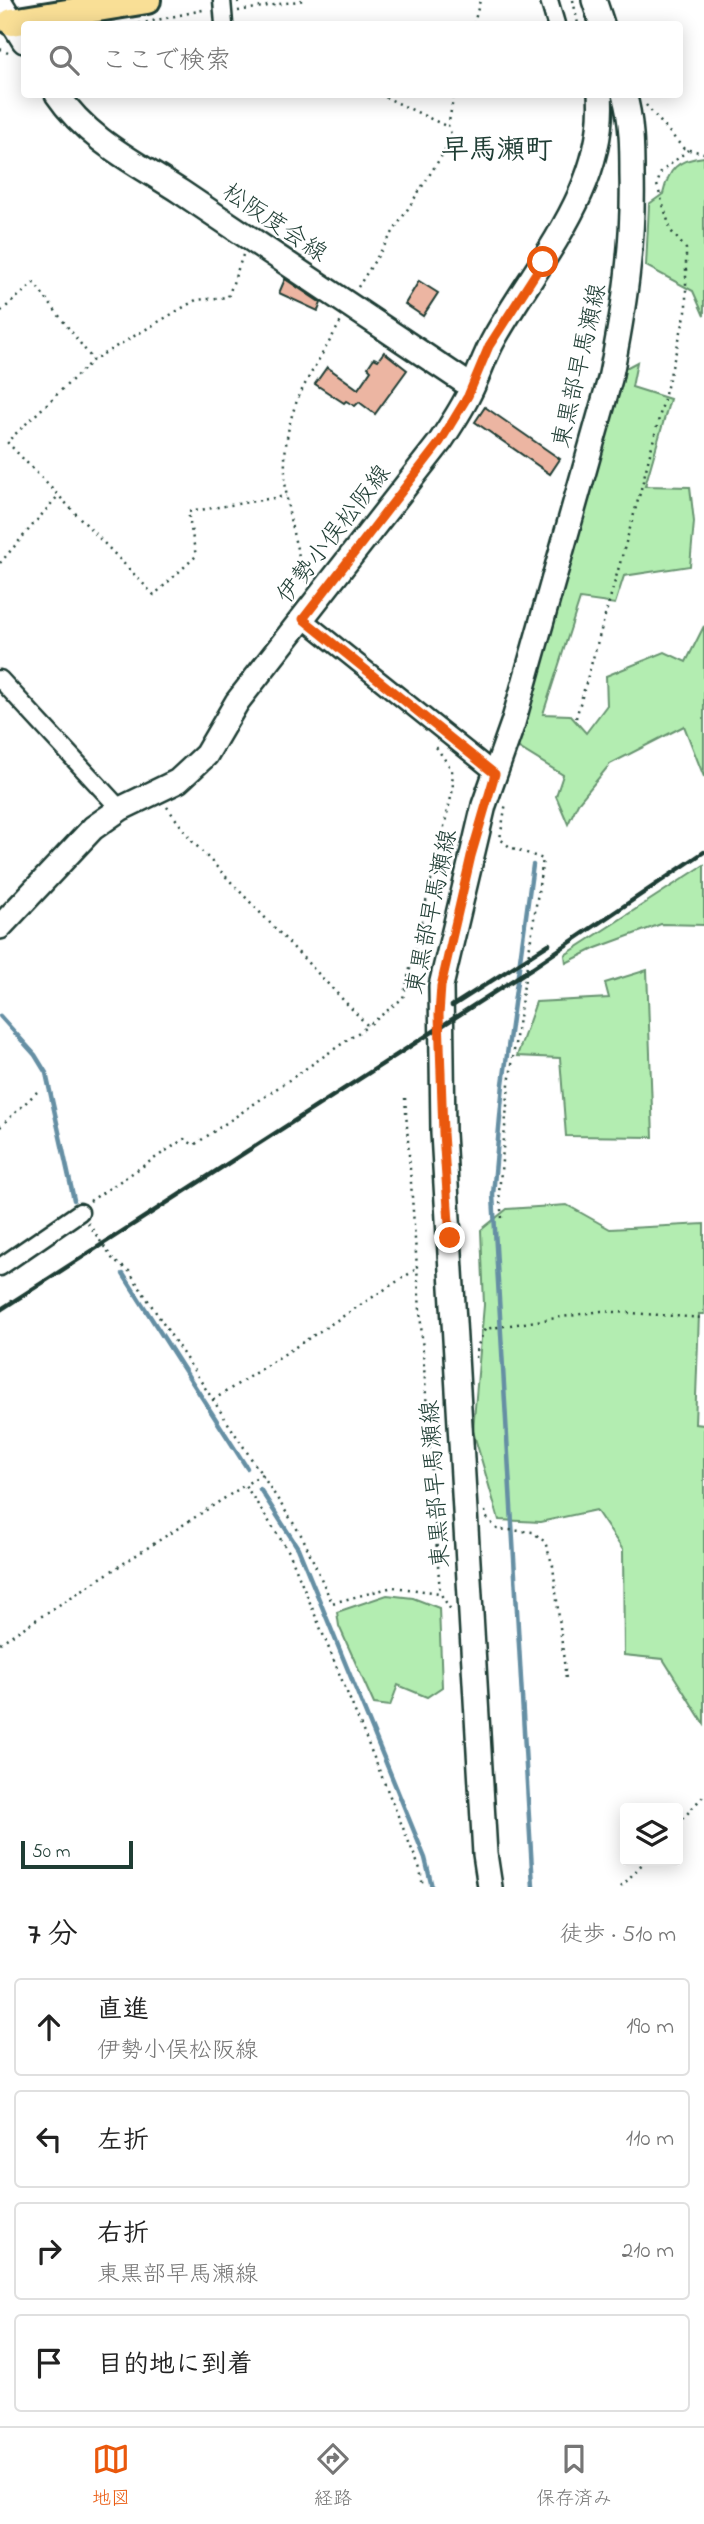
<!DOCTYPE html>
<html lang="ja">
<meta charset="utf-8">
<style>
body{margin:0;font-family:"Indie Flower","Klee One",sans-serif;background:#f6f6f6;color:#222}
.controls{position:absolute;right:21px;bottom:21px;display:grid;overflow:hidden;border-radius:7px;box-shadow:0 4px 18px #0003}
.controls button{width:63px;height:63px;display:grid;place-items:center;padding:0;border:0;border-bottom:2px solid #e0e0e0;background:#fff;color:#222;font:35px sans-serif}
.scale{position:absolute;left:21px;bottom:18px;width:112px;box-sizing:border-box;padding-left:7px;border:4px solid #1f3d34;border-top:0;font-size:19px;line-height:24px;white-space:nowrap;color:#1f3d34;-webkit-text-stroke:5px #fff;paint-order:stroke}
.stop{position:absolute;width:21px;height:21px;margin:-16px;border:5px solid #ea580c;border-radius:50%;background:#fff}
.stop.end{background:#ea580c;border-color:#fff;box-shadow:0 2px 7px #0008}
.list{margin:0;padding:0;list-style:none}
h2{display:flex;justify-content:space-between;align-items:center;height:91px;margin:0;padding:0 28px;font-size:30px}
h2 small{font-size:23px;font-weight:400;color:#767676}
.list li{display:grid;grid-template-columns:46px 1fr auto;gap:21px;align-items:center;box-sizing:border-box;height:98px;margin:0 14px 14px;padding:0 14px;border:2px solid #e0e0e0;border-radius:7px}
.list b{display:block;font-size:26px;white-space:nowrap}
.list p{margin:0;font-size:23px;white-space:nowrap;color:#767676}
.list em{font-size:23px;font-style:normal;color:#767676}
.icon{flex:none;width:38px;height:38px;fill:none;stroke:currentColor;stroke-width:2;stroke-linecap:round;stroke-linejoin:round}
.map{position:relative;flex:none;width:704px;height:1887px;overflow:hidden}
.search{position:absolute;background:#fff;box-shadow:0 4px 18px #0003;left:21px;right:21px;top:21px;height:77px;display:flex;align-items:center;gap:18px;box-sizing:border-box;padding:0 24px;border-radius:7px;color:#767676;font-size:26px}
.sheet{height:539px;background:#fff}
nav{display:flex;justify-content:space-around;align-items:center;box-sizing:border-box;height:98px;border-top:2px solid #e0e0e0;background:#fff;font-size:19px;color:#767676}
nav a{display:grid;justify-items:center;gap:4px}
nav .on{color:#ea580c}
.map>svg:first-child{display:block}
</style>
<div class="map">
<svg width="704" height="1887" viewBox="0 0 704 1887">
<rect width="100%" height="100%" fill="#fff"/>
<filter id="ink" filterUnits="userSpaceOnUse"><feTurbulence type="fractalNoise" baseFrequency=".0143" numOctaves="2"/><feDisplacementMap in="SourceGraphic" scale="14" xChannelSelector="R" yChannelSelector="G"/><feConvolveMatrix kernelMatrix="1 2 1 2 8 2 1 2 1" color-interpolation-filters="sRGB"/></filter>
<g filter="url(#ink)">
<!-- green -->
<g fill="#b3edb1" stroke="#699572" stroke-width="2">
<path d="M 704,157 L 704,316 L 693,291 L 646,266 L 649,204 L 663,194 C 669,168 677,160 704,157 Z"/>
<path d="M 637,362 L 632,387 L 670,399 L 645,486 L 690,487 L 694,522 L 690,566 L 624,576 L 615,604 L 580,599 L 543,714 L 570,715 L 586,733 L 607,705 L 606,676 L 665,652 L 686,662 L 704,626 L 704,777 L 684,726 L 610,764 L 578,803 L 568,824 L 556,796 L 563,775 L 516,746 L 622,370 Z"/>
<path d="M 704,865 L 704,925 L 661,924 L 596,948 L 566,963 L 565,955 Z"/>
<path d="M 647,970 L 653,1137 L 566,1136 L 560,1058 L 517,1056 L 536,1002 L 609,998 L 605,983 Z"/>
<path d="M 567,1205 L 610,1229 L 704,1224 L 704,1314 L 699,1314 L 695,1424 L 704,1425 L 704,1724 L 663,1659 L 624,1655 L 623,1550 L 596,1510 L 540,1522 L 499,1520 L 473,1431 L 484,1305 L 481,1230 L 507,1209 Z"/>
<path d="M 387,1595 L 413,1598 L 439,1608 L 442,1687 L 427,1697 L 398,1685 L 390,1706 L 374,1704 L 339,1626 L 337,1612 Z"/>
</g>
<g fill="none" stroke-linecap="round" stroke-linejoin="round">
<!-- stream -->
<g stroke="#658fa4" stroke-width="4.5">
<path d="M 533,865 L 503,1084 L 493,1195 L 533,1887"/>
<path d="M 0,1016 L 35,1055 L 46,1073 L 74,1200"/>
<path d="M 123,1274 L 247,1468"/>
<path d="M 260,1489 L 298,1548 L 425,1858 L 432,1887"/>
</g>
</g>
<!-- building -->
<g fill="#ecb5a2" stroke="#1f3d34" stroke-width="2">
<path d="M 285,279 L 321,303 L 318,311 L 279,293 Z"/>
<path d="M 419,281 L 438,293 L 423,316 L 405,304 Z"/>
<path d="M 384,352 L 407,370 L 375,414 L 359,402 L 355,406 L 346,401 L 344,403 L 315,384 L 327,367 L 358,389 L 371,370 L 368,367 L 374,358 L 378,360 Z"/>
<path d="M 485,407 L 560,459 L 550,474 L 475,422 Z"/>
</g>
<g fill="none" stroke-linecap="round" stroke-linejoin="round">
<defs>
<g id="minor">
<path d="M 222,0 L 224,24"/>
<path d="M 549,0 L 556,24"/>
<path d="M 303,619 L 495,773"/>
<path d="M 0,679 L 120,809"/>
<path d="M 0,1267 L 80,1212"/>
</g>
<g id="secondary">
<path d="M 594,0 L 602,24"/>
<path d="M 0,2 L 24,41"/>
<path d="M 57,94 C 89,141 135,162 181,192 C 278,257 375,323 472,387"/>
<path d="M 0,927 L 93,828 L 120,809 L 178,781 L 206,755 L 237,702 L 440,442 C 450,427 460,412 468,396 C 478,377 484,356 495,337 C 538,261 607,187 600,94"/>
<path d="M 490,1887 L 485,1854 L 443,1133 L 441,986 L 484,805 L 513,723 L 610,379 C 624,310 634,245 632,175 C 632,148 632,120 624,94"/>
</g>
<path id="primary" d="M 12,22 L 147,0"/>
</defs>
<!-- minor casing -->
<use href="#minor" stroke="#1f3d34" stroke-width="21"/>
<!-- secondary casing -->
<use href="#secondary" stroke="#1f3d34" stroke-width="28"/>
<!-- primary casing -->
<use href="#primary" stroke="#1f3d34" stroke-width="32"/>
<!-- path -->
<g stroke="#1f3d34" stroke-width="2.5" stroke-dasharray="2 5" stroke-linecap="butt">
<path d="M 573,0 L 578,24"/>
<path d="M 237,2 L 248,0"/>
<path d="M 238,11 L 304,0"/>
<path d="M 139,24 L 207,9"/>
<path d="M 474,24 L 480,0"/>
<path d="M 0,49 L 8,53"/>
<path d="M 379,94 L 448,127"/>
<path d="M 646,105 L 684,149 L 704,153"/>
<path d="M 243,255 L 228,297 L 196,300 L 93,360 L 7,442 L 154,595 L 196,556 L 188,512 L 286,496"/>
<path d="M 358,287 L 453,138 L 448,127 L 454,94"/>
<path d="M 1,311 L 34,283 L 93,360"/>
<path d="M 0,563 L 58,496"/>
<path d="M 307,582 C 287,521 272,452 301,392 C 313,368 328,345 341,321"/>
<path d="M 576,718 L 640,493 L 686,312 L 686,249 L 671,231 L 657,185 L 661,172 L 688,150"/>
<path d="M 167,807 L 192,841 L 368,1026 L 403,998 L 453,789 L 452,770 L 436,747"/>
<path d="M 405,1098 L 440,1593"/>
<path d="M 0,1127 L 37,1092"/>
<path d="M 90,1201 L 184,1139 L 194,1145 L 368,1026"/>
<path d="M 502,1218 L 499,1193 L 509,1084 L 543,859 L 510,847 L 500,839 L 506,802"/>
<path d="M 88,1223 L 114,1261 L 129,1271 L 303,1538 L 332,1603 L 393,1587 L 440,1593 L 451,1610"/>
<path d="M 476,1358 L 478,1345 L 485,1329 L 601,1311 L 704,1318"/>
<path d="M 213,1400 L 418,1268"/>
<path d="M 262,1474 L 245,1485 L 289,1552 L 420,1869 L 423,1887"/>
<path d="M 485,1511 L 486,1517 L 497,1529 L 533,1532 L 545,1542 L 553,1566 L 566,1679"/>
<path d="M 0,1643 L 245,1485"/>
<path d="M 678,1824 L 704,1795"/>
<path d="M 621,1887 L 645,1861"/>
</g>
<!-- minor -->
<use href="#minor" stroke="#fff" stroke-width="16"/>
<!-- secondary -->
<use href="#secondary" stroke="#fff" stroke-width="23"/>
<!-- primary -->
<use href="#primary" stroke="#f9df96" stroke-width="26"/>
<!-- rail -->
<g stroke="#1f3d34" stroke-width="4.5">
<path d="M 452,1006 L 549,944"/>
<path d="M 0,1310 L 535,966 L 704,852"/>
</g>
</g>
</g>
<g fill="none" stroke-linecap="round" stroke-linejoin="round" filter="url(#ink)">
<!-- route -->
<path stroke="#ea580c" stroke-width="9" d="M 450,1238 L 443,1133 L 439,1015 L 441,986 L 471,856 L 495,774 L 303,619 L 440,442 L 468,396 L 489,346 L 543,262"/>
</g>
<g text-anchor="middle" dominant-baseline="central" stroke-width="5" stroke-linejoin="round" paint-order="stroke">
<!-- street labels -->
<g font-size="24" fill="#1f3d34" stroke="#fff">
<text transform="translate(274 224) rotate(34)">松阪度会線</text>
<text transform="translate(581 366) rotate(-77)">東黒部早馬瀬線</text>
<text transform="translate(335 535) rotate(-52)">伊勢小俣松阪線</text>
<text transform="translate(433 912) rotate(-78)">東黒部早馬瀬線</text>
<text transform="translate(437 1484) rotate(-94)">東黒部早馬瀬線</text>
</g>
<!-- quarter labels -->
<g font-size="28" font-weight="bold" fill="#1f3d34" stroke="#fff">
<text x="497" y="151">早馬瀬町</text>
</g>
</g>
</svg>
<div class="controls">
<button><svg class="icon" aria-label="layers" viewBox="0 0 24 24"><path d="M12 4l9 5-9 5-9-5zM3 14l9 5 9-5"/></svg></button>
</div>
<div class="scale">50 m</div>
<div class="stop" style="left:543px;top:262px"></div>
<div class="stop end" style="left:450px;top:1238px"></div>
<div class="search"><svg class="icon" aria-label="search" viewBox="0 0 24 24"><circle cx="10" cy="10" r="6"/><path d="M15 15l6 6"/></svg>ここで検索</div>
</div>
<section class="sheet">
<h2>7 分<small>徒歩 · 510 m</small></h2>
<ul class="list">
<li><svg class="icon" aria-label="ahead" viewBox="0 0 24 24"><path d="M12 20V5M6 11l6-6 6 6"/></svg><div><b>直進</b><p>伊勢小俣松阪線</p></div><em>190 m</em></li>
<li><svg class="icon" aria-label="left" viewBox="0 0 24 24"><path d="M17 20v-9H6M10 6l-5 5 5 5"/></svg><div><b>左折</b></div><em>110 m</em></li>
<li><svg class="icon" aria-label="right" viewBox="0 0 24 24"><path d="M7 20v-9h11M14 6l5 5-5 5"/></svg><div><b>右折</b><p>東黒部早馬瀬線</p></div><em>210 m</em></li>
<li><svg class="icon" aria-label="arrive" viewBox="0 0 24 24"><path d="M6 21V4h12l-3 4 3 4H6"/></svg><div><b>目的地に到着</b></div></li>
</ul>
</section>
<nav>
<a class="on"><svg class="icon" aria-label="map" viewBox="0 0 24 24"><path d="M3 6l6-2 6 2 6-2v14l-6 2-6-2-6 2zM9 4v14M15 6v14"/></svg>地図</a>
<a><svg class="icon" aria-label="directions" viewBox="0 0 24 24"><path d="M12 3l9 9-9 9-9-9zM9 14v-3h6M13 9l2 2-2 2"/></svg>経路</a>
<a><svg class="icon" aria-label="saved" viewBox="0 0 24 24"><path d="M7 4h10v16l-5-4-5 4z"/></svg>保存済み</a>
</nav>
